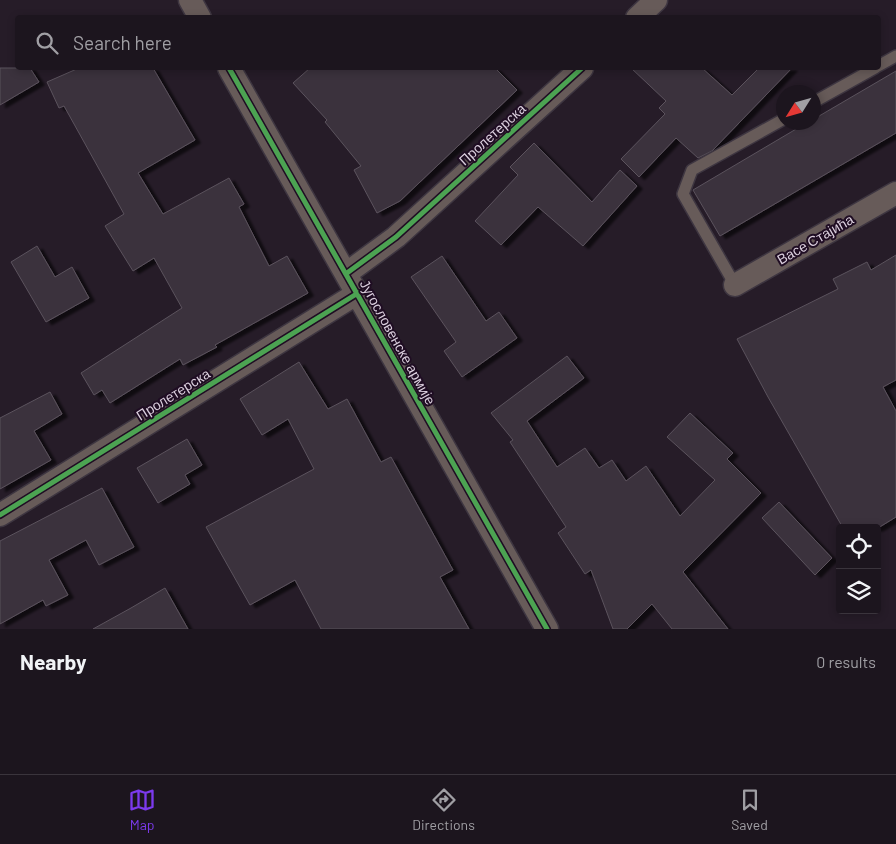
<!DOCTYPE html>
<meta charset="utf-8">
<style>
body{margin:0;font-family:Barlow,sans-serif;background:#29222b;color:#f1f3f6}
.controls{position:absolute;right:15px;bottom:15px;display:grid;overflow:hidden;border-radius:5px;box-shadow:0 2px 8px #0003}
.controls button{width:45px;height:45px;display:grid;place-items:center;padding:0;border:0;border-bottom:1px solid #3a343c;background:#1c151e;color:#f1f3f6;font:25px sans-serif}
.compass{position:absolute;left:776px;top:85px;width:45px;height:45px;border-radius:50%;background:#1c151e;box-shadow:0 2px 8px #0003;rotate:233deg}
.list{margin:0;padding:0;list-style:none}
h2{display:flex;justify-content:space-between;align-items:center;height:65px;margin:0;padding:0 20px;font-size:21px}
h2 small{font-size:16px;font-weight:400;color:#a09fa4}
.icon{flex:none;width:28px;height:28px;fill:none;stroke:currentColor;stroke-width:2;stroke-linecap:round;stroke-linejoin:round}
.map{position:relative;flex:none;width:896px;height:629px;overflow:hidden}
.search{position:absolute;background:#1c151e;box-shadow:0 2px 8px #0003;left:15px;right:15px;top:15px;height:55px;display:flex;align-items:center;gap:12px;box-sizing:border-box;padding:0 18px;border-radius:5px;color:#a09fa4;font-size:19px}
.sheet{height:145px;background:#1c151e}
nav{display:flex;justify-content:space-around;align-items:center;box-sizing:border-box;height:70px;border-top:1px solid #3a343c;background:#1c151e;font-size:14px;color:#a09fa4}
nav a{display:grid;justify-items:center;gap:2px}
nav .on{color:#7c3aed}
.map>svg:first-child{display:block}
</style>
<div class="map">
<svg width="896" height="629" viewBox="0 0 896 629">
<defs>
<filter id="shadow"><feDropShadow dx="5.5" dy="3" stdDeviation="1" flood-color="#0009"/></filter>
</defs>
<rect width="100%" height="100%" fill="#261c28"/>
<!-- building -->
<g fill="#3b333d" stroke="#5b525d" filter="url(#shadow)">
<path d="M 0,68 L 30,68 L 39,82 L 0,105 Z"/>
<path d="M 79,68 L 153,68 L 195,140 L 138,173 L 163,214 L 229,178 L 244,204 L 239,207 L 269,266 L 287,256 L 308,293 L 215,345 L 217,347 L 183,365 L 180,359 L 110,403 L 102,390 L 94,395 L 81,373 L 182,308 L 154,258 L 133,271 L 105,226 L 124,214 L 64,106 L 59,108 L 47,82 Z"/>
<path d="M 310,68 L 495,68 L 517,90 L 400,201 L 377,213 L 354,170 L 361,166 L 325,122 L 327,120 L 293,83 Z"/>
<path d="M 631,68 L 702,68 L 732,95 L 759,68 L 792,68 L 712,151 L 698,158 L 676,138 L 639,177 L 621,159 L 665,114 L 659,108 L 666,101 Z"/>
<path d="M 896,71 L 896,133 L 720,236 L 693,190 L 808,122 L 814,122 L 814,119 Z"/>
<path d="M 534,143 L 592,202 L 620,170 L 637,186 L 583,246 L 538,207 L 501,245 L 475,221 L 518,175 L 510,167 Z"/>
<path d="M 37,246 L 55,277 L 72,267 L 89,298 L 46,322 L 11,262 Z"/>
<path d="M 896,255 L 896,380 L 883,387 L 896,411 L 896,517 L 878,528 L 843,528 L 768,397 L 737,339 L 838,289 L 833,279 L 867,262 L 871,270 Z"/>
<path d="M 442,256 L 486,321 L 499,312 L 517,338 L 462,377 L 444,351 L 456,342 L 411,277 Z"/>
<path d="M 567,356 L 584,378 L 527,421 L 557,467 L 585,448 L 599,468 L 612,460 L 626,481 L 646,466 L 680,516 L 715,480 L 667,437 L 690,413 L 733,453 L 727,459 L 761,493 L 683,572 L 728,629 L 672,629 L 652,604 L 627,629 L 613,629 L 591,570 L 585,574 L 558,533 L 566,527 L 510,442 L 513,440 L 491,413 Z"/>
<path d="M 299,362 L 328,409 L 347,399 L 381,462 L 391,457 L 453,570 L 440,577 L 469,629 L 321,629 L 295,580 L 250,605 L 206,527 L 314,469 L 288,419 L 262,435 L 240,399 Z"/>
<path d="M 50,392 L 62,414 L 34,431 L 51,460 L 0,489 L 0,418 Z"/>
<path d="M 187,439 L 202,465 L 185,475 L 190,484 L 158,503 L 137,468 Z"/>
<path d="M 102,488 L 134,547 L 99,565 L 86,540 L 49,560 L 68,595 L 46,606 L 43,600 L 0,624 L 0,541 Z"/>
<path d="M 779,502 L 832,558 L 815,575 L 762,518 Z"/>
<path d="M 165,588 L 188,629 L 93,629 L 131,608 Z"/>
</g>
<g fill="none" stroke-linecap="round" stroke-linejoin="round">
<defs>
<g id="lane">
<path d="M 878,66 L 896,56"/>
<path d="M 814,102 L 875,68"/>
<path d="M 735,285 L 683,194 L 692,170 L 784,119"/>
</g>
<g id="street">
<path d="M 190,0 L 200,18"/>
<path d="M 637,18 L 656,0"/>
<path d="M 229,68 L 547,629"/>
<path d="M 347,273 L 396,237 L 582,68"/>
<path d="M 735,285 L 896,193"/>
<path d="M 0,515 L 358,293"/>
</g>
</defs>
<!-- lane casing -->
<use href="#lane" stroke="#3e3641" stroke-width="14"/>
<!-- street casing -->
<use href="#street" stroke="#3e3641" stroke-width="25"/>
<!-- lane -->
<use href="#lane" stroke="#675b59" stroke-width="11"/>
<!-- street -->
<use href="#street" stroke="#675b59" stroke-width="22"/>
<defs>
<g id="cycleway">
<path d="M 229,68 L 547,629"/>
<path d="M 347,273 L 396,237 L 582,68"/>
<path d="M 0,515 L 358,293"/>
</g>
</defs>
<!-- cycleway casing -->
<use href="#cycleway" stroke="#1f0d23" stroke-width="8"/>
<!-- cycleway -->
<use href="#cycleway" stroke="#4ca352" stroke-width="5"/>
</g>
<g text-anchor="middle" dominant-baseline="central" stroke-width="4" stroke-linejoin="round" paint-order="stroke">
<!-- street labels -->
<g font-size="14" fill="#dbcfde" stroke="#1f0d23">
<text transform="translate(492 134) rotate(-42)">Пролетерска</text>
<text transform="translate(815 239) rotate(-30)">Васе Стајића</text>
<text transform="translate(398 342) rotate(61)">Југословенске армије</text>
<text transform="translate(173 394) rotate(-32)">Пролетерска</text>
</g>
</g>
</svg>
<div class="controls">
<button><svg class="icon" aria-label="locate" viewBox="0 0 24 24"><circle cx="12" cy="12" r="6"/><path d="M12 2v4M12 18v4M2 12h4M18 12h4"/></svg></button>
<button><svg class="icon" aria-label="layers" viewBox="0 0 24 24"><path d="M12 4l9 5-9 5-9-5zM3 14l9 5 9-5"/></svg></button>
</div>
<svg class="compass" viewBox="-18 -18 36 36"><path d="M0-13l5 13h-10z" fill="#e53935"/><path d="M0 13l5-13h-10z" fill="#a09fa4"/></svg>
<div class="search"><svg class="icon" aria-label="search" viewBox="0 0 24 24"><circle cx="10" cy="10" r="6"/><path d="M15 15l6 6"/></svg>Search here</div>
</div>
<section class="sheet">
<h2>Nearby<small>0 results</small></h2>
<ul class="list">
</ul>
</section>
<nav>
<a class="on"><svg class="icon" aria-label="map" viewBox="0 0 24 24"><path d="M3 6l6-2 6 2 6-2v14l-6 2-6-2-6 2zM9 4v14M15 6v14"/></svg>Map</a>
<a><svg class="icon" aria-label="directions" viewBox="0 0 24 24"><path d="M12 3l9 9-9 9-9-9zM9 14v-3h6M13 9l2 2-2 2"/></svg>Directions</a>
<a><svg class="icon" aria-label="saved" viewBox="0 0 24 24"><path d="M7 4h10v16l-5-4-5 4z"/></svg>Saved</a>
</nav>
